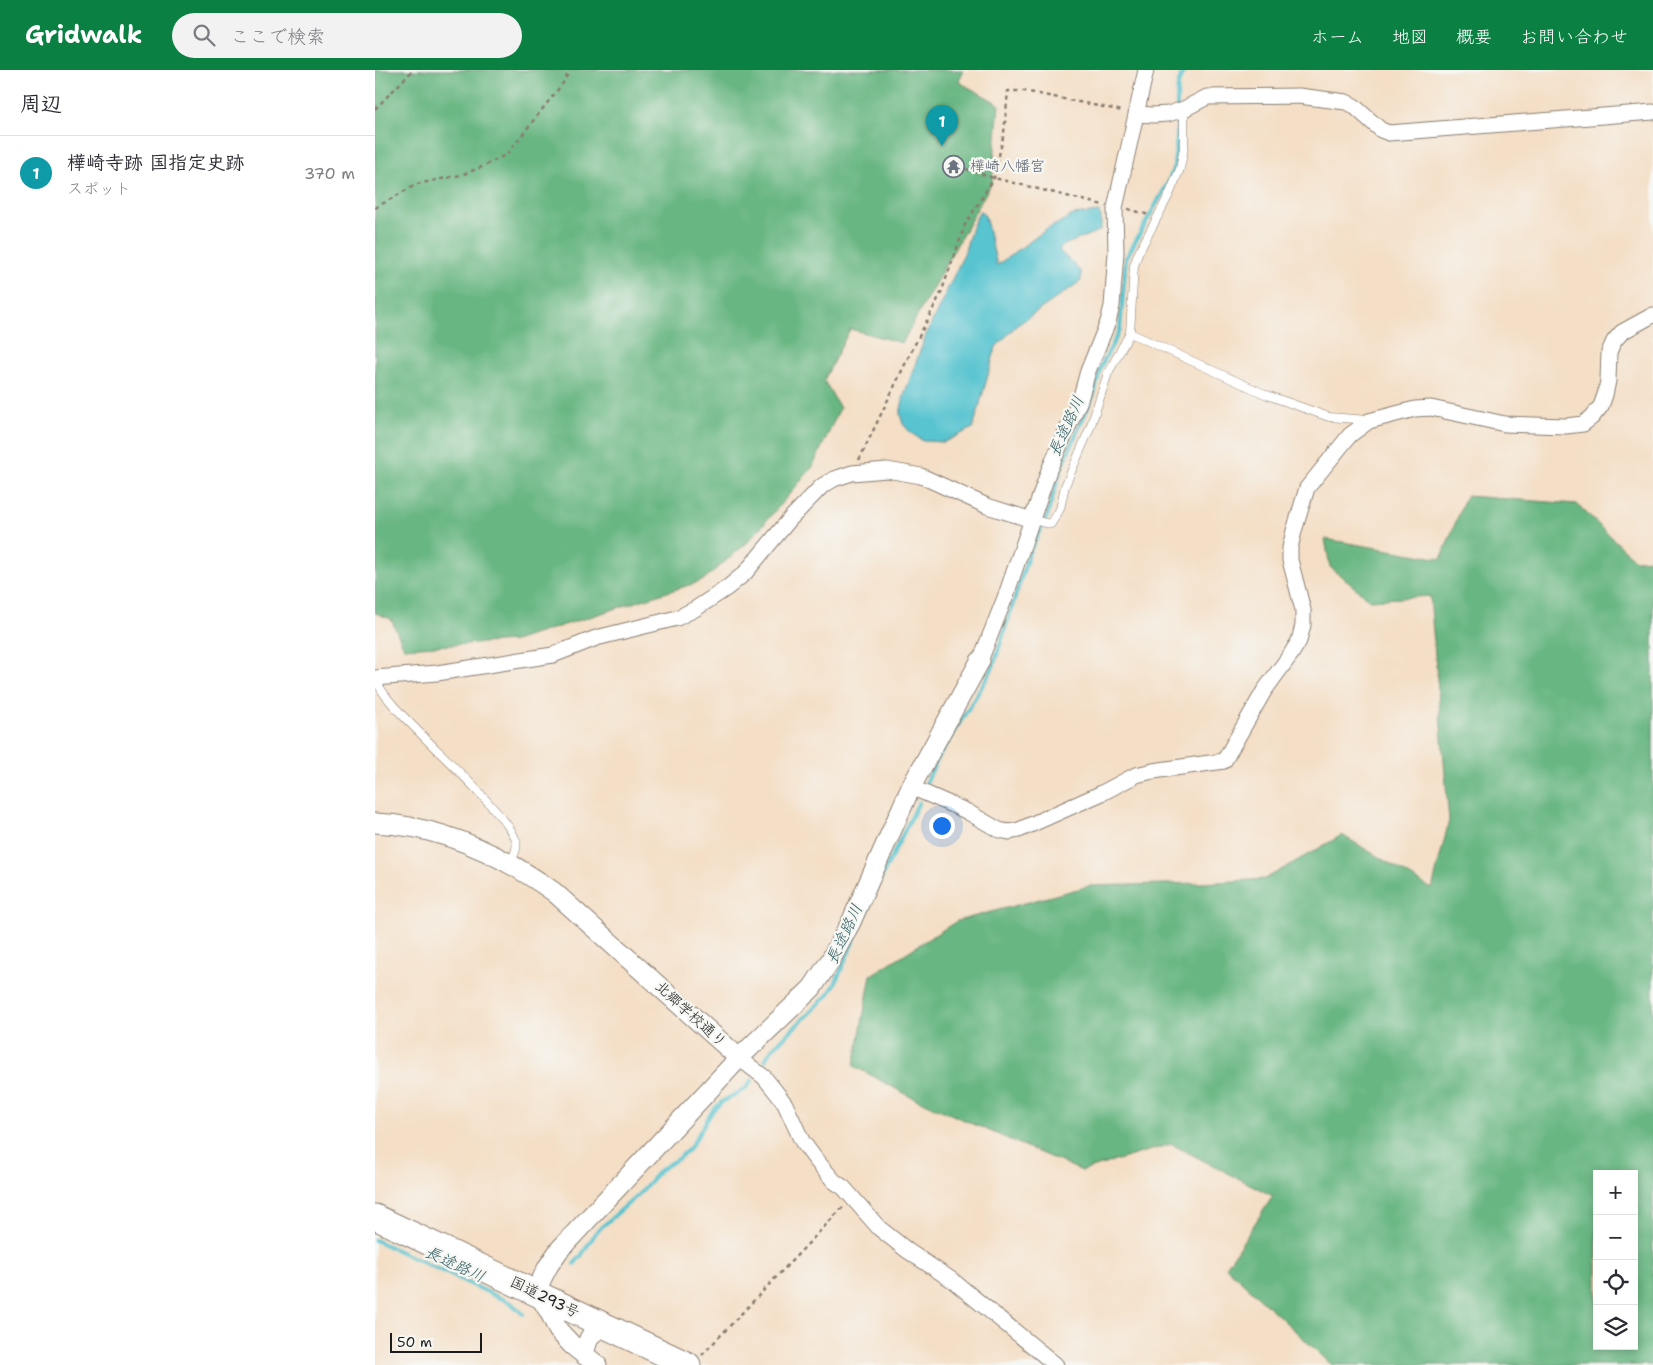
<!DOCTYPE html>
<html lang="ja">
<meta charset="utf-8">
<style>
body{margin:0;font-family:"Shantell Sans","Klee One",sans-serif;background:#f2f2f3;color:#2b2b33}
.controls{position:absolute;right:15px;bottom:15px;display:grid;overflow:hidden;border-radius:0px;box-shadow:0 2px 8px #0003}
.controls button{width:45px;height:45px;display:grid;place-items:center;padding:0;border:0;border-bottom:1px solid #e1e1e2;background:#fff;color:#2b2b33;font:25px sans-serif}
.scale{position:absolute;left:15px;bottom:12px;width:92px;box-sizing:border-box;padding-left:5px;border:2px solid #1c1c1c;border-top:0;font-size:14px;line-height:18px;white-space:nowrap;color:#1c1c1c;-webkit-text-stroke:4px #f6f6f2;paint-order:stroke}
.you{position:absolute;left:566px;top:755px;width:18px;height:18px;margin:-12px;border:4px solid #fff;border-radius:50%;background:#1a73e8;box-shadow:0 0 0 8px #1a73e833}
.badge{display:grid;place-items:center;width:32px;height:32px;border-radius:50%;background:#0b8043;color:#fff;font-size:16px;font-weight:700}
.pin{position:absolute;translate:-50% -41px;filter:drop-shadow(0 1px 2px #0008)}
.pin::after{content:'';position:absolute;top:26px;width:18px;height:15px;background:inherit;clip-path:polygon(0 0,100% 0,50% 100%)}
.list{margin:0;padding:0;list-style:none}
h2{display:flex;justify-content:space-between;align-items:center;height:65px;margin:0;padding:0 20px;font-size:21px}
h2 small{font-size:16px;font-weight:400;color:#7c7c81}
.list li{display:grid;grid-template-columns:32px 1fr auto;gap:15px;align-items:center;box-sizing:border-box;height:75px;padding:0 20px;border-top:1px solid #e1e1e2}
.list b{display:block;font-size:19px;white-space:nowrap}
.list p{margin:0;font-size:16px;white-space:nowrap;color:#7c7c81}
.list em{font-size:16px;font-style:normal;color:#7c7c81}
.icon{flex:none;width:28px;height:28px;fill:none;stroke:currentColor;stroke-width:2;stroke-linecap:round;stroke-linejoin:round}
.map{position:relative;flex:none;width:1278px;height:1295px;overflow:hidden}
header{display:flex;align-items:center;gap:30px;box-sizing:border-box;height:70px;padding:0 25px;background:#0b8043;color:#fff}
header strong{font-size:24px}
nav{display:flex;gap:28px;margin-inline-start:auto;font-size:18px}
.search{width:350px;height:45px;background:#f2f2f3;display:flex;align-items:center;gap:12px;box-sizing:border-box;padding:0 18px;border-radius:28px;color:#7c7c81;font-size:19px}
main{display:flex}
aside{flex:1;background:#fff}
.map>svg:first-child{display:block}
</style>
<header>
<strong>Gridwalk</strong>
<div class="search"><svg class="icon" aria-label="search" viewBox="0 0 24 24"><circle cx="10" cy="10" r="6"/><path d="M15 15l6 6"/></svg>ここで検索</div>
<nav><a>ホーム</a><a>地図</a><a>概要</a><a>お問い合わせ</a></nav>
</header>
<main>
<aside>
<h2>周辺<small></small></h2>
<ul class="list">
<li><span class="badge" style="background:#0f9aa8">1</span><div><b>樺崎寺跡 国指定史跡</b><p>スポット</p></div><em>370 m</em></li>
</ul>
</aside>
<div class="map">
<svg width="1278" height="1295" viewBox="0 0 1278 1295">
<rect width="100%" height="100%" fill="#f6f6f2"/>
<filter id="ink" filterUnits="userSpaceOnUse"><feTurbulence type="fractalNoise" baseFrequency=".02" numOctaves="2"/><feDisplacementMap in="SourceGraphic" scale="10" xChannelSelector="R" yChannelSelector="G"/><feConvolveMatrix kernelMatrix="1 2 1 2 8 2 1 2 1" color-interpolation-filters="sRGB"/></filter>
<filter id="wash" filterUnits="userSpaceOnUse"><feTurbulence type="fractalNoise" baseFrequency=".0096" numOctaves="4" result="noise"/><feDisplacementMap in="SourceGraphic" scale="20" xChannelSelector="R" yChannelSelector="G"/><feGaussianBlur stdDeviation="1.12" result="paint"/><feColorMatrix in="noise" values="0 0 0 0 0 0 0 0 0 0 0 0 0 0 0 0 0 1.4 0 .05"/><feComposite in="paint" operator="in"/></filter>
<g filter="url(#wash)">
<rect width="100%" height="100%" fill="#f4dec5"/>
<!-- forest -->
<g fill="#67b681" stroke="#42694e" fill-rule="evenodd">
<path d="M 0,0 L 588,0 L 584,12 L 624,34 L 617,112 L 527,273 L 475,259 L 449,310 L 465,338 L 437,398 L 373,472 L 327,511 L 139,571 L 29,578 L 16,549 L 0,543 Z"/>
<path d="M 1091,426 L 1202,434 L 1260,490 L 1278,489 L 1278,1295 L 957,1295 L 851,1197 L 898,1126 L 796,1074 L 707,1101 L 536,1027 L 479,996 L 496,905 L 582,851 L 714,816 L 827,813 L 890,809 L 967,765 L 1057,819 L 1074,751 L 1055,526 L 995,530 L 955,497 L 950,469 L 1066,489 ZM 1222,1104 L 1259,1104 L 1259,1276 L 1222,1276 Z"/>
</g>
<!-- water -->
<path fill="#58c4d0" stroke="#3a7076" d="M 605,140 L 610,146 L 622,195 L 671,160 L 698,145 L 724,142 L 726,147 L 726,160 L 689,175 L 684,180 L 706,202 L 706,211 L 641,256 L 621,277 L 598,358 L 569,372 L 548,371 L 536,363 L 528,354 L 525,344 L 529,325 L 551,265 L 589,184 L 597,157 Z"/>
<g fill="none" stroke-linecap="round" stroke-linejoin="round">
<!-- stream -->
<g stroke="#58c4d0" stroke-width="4">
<path d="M 802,38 C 802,24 801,12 810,0"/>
<path d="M 551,713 L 563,688 L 606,618 L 618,597 L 654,483 L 672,446 L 687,395 L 719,324 L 726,296 L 745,260 L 751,188 L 793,113 L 799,96 L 802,68 L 802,45"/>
<path d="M 390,990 L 397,979 L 452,926 L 459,916 L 506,808 L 544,732"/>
<path d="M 0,1170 L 136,1233 L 148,1244"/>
<path d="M 199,1194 L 206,1186 L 222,1161 L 263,1125 L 285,1100 L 304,1088 L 315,1078 L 338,1040 L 348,1031 L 370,1019 L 377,1010"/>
</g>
</g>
</g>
<g filter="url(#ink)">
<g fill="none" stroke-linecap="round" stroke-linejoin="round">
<defs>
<g id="service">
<path d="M 755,263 L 892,325 L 954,347 L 993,350"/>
<path d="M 657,450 L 676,454 L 685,439 L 690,416 L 715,358 L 733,303 L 755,263 L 759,196 L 763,184 L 794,125 L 805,99 L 809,78 L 809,39"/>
<path d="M 0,609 C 10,628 24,642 39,657 C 65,684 93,708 117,737 C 125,746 135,756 140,768 C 144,777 139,785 135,793"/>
</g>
<g id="minor">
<path d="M 762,44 L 778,45 L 793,44 L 809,39 L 832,27 L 924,26 L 971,32 L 979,36 L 1006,60 L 1014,63 L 1278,42"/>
<path d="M 605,591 L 631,525 L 674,400 L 705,330 L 713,301 L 733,252 L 737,236 L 741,183 L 740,138 L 771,0"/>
<path d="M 0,608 L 62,603 L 178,585 L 221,568 L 302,548 L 320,539 L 352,518 L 370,503 L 415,449 L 447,416 L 459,409 L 477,403 L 512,400 L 546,406 L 612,436 L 657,450"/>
<path d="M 536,717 L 591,741 L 624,760 L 634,762 L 644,760 L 727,723 L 761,705 L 778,701 L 849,691 L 889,621 L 916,584 L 924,571 L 928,555 L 928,540 L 915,490 L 915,478 L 919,461 L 932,418 L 975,365 L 994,351 L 1040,339 L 1056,338 L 1130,354 L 1191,356 L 1208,354 L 1217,347 L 1226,336 L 1230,325 L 1233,311 L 1234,282 L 1239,271 L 1247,262 L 1278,245"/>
<path d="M 364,988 L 389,1007 L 401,1022 L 410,1034 L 427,1071 L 441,1090 L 459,1111 L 469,1118 L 504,1158 L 533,1181 L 577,1210 L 681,1295"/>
</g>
<g id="tertiary">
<path d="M 0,753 C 66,756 126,784 179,822 L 364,988 L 185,1179 C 174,1194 167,1205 162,1222 L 175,1243 L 183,1260 L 197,1275 L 222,1295"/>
<path d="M 364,988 L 437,918 L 455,891 L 476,852 L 536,717 L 605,591"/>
<path d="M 209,1284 C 213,1268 215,1262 231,1256"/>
</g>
<path id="trunk" d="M 0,1147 L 313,1295"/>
</defs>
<!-- service casing -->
<use href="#service" stroke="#887d70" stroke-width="9"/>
<!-- minor casing -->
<use href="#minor" stroke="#887d70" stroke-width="17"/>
<!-- tertiary casing -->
<use href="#tertiary" stroke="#887d70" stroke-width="21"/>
<!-- trunk casing -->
<use href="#trunk" stroke="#887d70" stroke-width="27"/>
<!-- path -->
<g stroke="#887d70" stroke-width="2.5" stroke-dasharray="4 4" stroke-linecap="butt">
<path d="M 0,39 L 38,0"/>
<path d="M 591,99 L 619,108 L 728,135"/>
<path d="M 0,138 L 42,114 L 86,105 L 107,97 L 132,84 L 188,13 L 195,0"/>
<path d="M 753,139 L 774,145"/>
<path d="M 484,390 L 533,288 L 566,223 L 590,155 L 619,108 L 629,63 L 633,21 L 649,21 L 748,41"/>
<path d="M 327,1285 L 468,1137"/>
</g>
<!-- service -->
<use href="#service" stroke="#fff" stroke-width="8"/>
<!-- minor -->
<use href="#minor" stroke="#fff" stroke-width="15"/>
<!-- tertiary -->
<use href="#tertiary" stroke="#fff" stroke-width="19"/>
<!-- trunk -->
<use href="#trunk" stroke="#fff" stroke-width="25"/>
</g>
</g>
<!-- icons -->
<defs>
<symbol id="temple-ring" viewBox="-11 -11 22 22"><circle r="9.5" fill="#f6f6f2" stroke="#6b7280" stroke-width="1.5"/><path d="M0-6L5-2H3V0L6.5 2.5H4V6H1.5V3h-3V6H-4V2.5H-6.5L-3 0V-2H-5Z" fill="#6b7280"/></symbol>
</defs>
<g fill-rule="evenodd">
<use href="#temple-ring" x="566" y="84" width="25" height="25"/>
</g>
<g text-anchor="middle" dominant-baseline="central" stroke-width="4.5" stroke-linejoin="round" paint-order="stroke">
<!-- worship labels -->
<g font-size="15" fill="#5b616d" stroke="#f6f6f2" text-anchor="start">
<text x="595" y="96">樺崎八幡宮</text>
</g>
<!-- street labels -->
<g font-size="15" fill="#1c1c1c" stroke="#f6f6f2">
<text transform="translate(316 944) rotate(42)">北郷学校通り</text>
<text transform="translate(170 1227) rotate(26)">国道293号</text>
</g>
<!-- water labels -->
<g font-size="16" font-style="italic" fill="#345f64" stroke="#f6f6f2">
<text transform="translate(691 356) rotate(-66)">長途路川</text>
<text transform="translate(469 864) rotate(-65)">長途路川</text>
<text transform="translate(80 1194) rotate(25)">長途路川</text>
</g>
</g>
</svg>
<div class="controls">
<button>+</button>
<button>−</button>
<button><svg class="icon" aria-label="locate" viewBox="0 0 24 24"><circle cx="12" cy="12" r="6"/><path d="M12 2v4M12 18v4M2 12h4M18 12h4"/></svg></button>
<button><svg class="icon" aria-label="layers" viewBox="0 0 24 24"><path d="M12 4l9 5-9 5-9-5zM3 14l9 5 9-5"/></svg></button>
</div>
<div class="scale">50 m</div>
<div class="you"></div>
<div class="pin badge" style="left:567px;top:76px;background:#0f9aa8">1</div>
</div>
</main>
